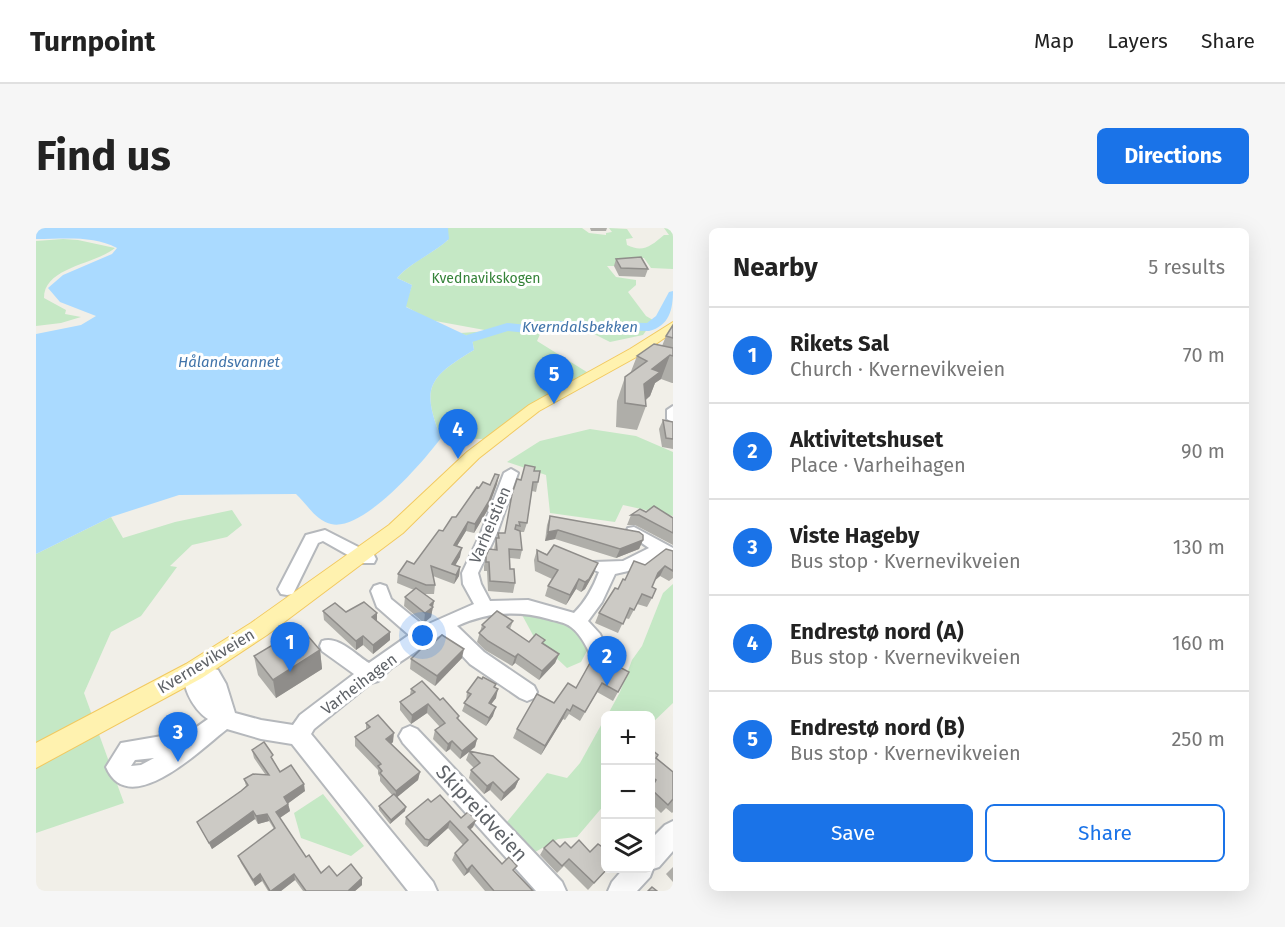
<!DOCTYPE html>
<meta charset="utf-8">
<style>
body{margin:0;font-family:"Fira Sans",sans-serif;background:#f6f6f6;color:#222}
.controls{position:absolute;right:18px;bottom:18px;display:grid;overflow:hidden;border-radius:9px;box-shadow:0 6px 24px #0002}
.controls button{width:54px;height:54px;display:grid;place-items:center;padding:0;border:0;border-bottom:2px solid #e0e0e0;background:#fff;color:#222;font:30px sans-serif}
.you{position:absolute;left:387px;top:408px;width:21px;height:21px;margin:-15px;border:4px solid #fff;border-radius:50%;background:#1a73e8;box-shadow:0 0 0 9px #1a73e833}
.badge{display:grid;place-items:center;width:39px;height:39px;border-radius:50%;background:#1a73e8;color:#fff;font-size:20px;font-weight:700}
.pin{position:absolute;translate:-50% -50px;filter:drop-shadow(0 2px 3px #0008)}
.pin::after{content:'';position:absolute;top:32px;width:21px;height:18px;background:inherit;clip-path:polygon(0 0,100% 0,50% 100%)}
.list{margin:0;padding:0;list-style:none}
h2{display:flex;justify-content:space-between;align-items:center;height:78px;margin:0;padding:0 24px;font-size:26px}
h2 small{font-size:20px;font-weight:400;color:#767676}
.list li{display:grid;grid-template-columns:39px 1fr auto;gap:18px;align-items:center;box-sizing:border-box;height:96px;padding:0 24px;border-top:2px solid #e0e0e0}
.list b{display:block;font-size:22px;white-space:nowrap}
.list p{margin:0;font-size:20px;white-space:nowrap;color:#767676}
.list em{font-size:20px;font-style:normal;color:#767676}
.actions{display:flex;gap:12px;padding:18px 24px}
.actions a{flex:1;padding:14px 0;border:2px solid #1a73e8;border-radius:9px;text-align:center;font-size:21px;color:#1a73e8}
.actions .main{background:#1a73e8;color:#fff}
.icon{flex:none;width:33px;height:33px;fill:none;stroke:currentColor;stroke-width:2;stroke-linecap:round;stroke-linejoin:round}
.map{position:relative;flex:none;width:637px;height:663px;overflow:hidden;border-radius:9px}
header{display:flex;align-items:center;gap:36px;box-sizing:border-box;height:84px;padding:0 30px;background:#fff;border-bottom:2px solid #e0e0e0}
header strong{font-size:28px}
nav{display:flex;gap:33px;margin-inline-start:auto;font-size:21px}
.intro{display:flex;align-items:center;justify-content:space-between;box-sizing:border-box;height:144px;padding:0 36px}
h1{margin:0;font-size:42px}
.button{padding:15px 27px;border-radius:9px;background:#1a73e8;color:#fff;font-size:21px;font-weight:700}
main{display:flex;gap:36px;padding:0 36px}
aside{flex:1;background:#fff;border-radius:9px;box-shadow:0 6px 24px #0002}
.map>svg:first-child{display:block}
</style>
<header>
<strong>Turnpoint</strong>
<nav><a>Map</a><a>Layers</a><a>Share</a></nav>
</header>
<div class="intro"><h1>Find us</h1><a class="button">Directions</a></div>
<main>
<div class="map">
<svg width="637" height="663" viewBox="0 0 637 663">
<rect width="100%" height="100%" fill="#f1efe8"/>
<!-- green -->
<g fill="#c5e8c5">
<path d="M 412,0 L 546,0 L 553,5 L 570,7 L 570,5 L 576,4 L 573,0 L 591,1 L 597,10 L 590,11 L 591,17 C 607,25 615,18 628,7 L 633,7 L 628,0 L 637,0 L 637,41 L 615,40 L 608,30 L 585,30 L 584,38 L 571,38 L 580,49 L 600,52 L 600,57 L 592,64 L 610,88 L 617,92 L 608,99 L 531,97 L 467,99 L 457,102 L 523,99 L 612,100 L 607,107 L 574,114 L 554,104 L 525,101 L 505,104 L 501,113 L 554,146 L 528,157 L 448,211 L 405,210 C 385,159 392,150 438,122 L 436,110 L 424,105 L 454,103 L 394,92 L 369,78 L 376,57 L 361,50 C 375,34 396,26 412,12 Z"/>
<path d="M 27,11 L 42,12 L 79,20 C 58,37 8,39 8,70 L 30,82 L 29,86 L 45,89 L 25,95 L 0,98 L 0,13 Z"/>
<path d="M 554,201 L 600,208 L 637,224 L 637,288 L 587,277 L 579,294 L 514,285 L 510,247 L 471,234 L 504,213 Z"/>
<path d="M 196,282 L 206,297 L 191,309 L 156,317 L 134,338 L 141,339 L 105,388 L 75,404 L 48,465 L 88,575 L 0,605 L 0,326 L 75,289 L 87,310 L 139,294 Z"/>
<path d="M 637,356 L 637,475 L 615,496 L 614,488 L 571,488 L 584,464 L 596,432 L 606,418 L 627,365 Z"/>
<path d="M 485,385 L 541,399 L 552,421 L 545,434 L 531,440 L 498,409 Z"/>
<path d="M 569,490 L 569,541 L 565,547 L 569,551 L 569,576 L 541,609 L 522,611 L 487,631 L 462,605 L 511,545 L 531,550 L 544,535 Z"/>
<path d="M 287,566 L 328,618 L 315,628 L 265,610 L 258,585 Z"/>
</g>
<!-- water -->
<path fill="#aadaff" d="M 0,0 L 412,0 L 413,11 C 397,26 375,34 361,50 L 376,57 L 370,79 L 436,110 L 438,122 C 392,150 385,159 405,210 C 387,234 327,304 295,296 C 279,292 271,276 260,266 L 143,267 L 75,289 L 0,326 L 0,106 L 45,97 L 60,88 L 24,74 L 12,60 L 27,47 L 76,26 L 81,20 C 57,7 27,11 0,11 Z"/>
<g fill="none" stroke-linecap="round" stroke-linejoin="round">
<!-- river -->
<path fill="#aadaff" fill-rule="evenodd" d="M 637,63 C 637,82 633,98 613,103 L 521,101 L 491,105 L 472,103 L 436,114 L 429,110 L 431,107 L 471,95 L 491,97 L 521,93 L 611,95 L 620,88 L 633,64 Z"/>
<defs>
<g id="minor">
<path d="M 637,178 L 637,195 L 631,191 L 631,182 Z"/>
<path d="M 475,241 L 482,245 L 461,305 L 442,345 L 445,356 L 454,373 L 492,372 L 538,385 C 550,373 557,360 563,344 L 558,342 L 556,338 L 558,334 L 587,333 L 613,320 L 590,304 L 592,300 L 598,299 L 637,320 L 637,333 L 625,328 L 601,341 L 579,346 L 566,374 L 552,393 L 564,406 L 574,428 L 572,434 L 565,436 L 558,434 C 552,422 546,407 535,399 C 529,394 519,393 513,391 C 481,382 451,384 421,398 L 448,424 L 498,458 L 501,464 L 498,470 L 491,473 L 484,470 L 434,436 L 406,406 L 355,440 L 342,453 L 335,455 L 278,501 L 275,506 L 397,654 L 401,663 L 372,663 L 256,516 L 225,511 L 191,501 C 165,521 93,593 70,539 L 85,515 L 155,503 L 172,491 C 157,481 142,455 151,437 L 158,435 L 182,442 L 190,456 L 199,485 L 225,492 L 257,497 L 264,487 L 318,446 L 286,423 L 284,418 L 286,413 C 302,407 320,427 333,435 L 373,407 L 341,379 L 335,363 L 338,358 L 344,356 L 350,358 L 355,371 L 388,398 L 438,376 L 427,356 L 426,345 L 445,305 L 468,245 ZM 118,530 L 105,537 L 95,538 L 99,532 Z"/>
<path d="M 289,302 L 338,327 L 340,331 L 338,335 L 326,335 L 287,313 L 282,315 L 257,366 L 251,367 L 245,366 L 242,361 L 270,307 Z"/>
<path d="M 374,498 L 381,501 L 526,654 L 530,663 L 500,663 L 367,515 L 363,508 L 367,501 Z"/>
<path d="M 637,593 L 637,623 L 623,639 L 617,641 L 614,649 L 601,663 L 572,663 L 576,654 L 588,640 L 614,640 L 614,612 L 629,597 Z"/>
</g>
<path id="major" d="M 637,94 L 637,104 L 604,127 L 503,183 L 443,230 L 367,305 L 231,407 L 166,450 L 0,540 L 0,515 L 150,436 L 215,395 L 353,297 L 431,224 L 493,177 L 594,121 Z"/>
</defs>
<!-- minor casing -->
<use href="#minor" stroke="#b5b8bc" stroke-width="4"/>
<!-- major casing -->
<use href="#major" stroke="#f2c960" stroke-width="2"/>
<!-- minor -->
<use href="#minor" fill="#fff" fill-rule="evenodd"/>
<!-- major -->
<use href="#major" fill="#fff2af" fill-rule="evenodd"/>
</g>
<!-- wall -->
<g fill="#afaea9">
<path d="M 554,0 L 571,0 L 570,3 L 555,3 Z"/>
<path d="M 580,31 L 612,41 L 609,49 L 583,48 L 578,38 Z"/>
<path d="M 637,97 L 637,155 L 636,155 L 625,151 L 619,155 L 614,168 L 610,172 L 610,178 L 601,202 L 580,199 L 581,173 L 589,149 L 594,146 L 601,128 L 626,118 L 630,108 Z"/>
<path d="M 627,192 L 637,194 L 637,221 L 626,219 L 623,201 Z"/>
<path d="M 498,243 L 502,254 L 500,264 L 496,263 L 491,295 L 488,304 L 484,304 L 486,322 L 484,331 L 474,330 L 474,341 L 479,355 L 477,365 L 452,363 L 451,343 L 448,343 L 448,338 L 450,328 L 458,322 L 460,310 L 461,310 L 462,305 L 469,305 L 476,266 L 485,252 Z"/>
<path d="M 461,256 L 451,283 L 438,305 L 430,303 L 421,318 L 424,329 L 419,337 L 424,339 L 423,348 L 418,356 L 397,348 L 399,357 L 398,366 L 389,366 L 398,373 L 395,389 L 388,395 L 368,378 L 369,369 L 378,362 L 361,355 L 362,346 L 378,336 L 420,289 L 443,260 Z"/>
<path d="M 610,284 L 637,290 L 637,317 L 599,297 L 591,297 L 595,287 Z"/>
<path d="M 514,288 L 607,312 L 603,321 L 580,330 L 519,311 L 509,313 L 511,297 Z"/>
<path d="M 501,322 L 558,345 L 549,361 L 545,364 L 540,361 L 530,377 L 509,368 L 512,358 L 516,351 L 499,343 L 498,332 Z"/>
<path d="M 637,323 L 637,350 L 633,353 L 624,348 L 618,353 L 616,359 L 616,370 L 611,379 L 601,376 L 593,391 L 589,390 L 582,405 L 559,395 L 563,385 L 589,352 L 609,337 Z"/>
<path d="M 287,383 L 310,384 L 341,393 L 354,412 L 337,426 L 327,417 L 320,422 L 288,392 Z"/>
<path d="M 477,393 L 474,401 L 493,414 L 508,416 L 523,426 L 519,435 L 503,452 L 479,435 L 476,438 L 449,422 L 441,414 L 446,397 Z"/>
<path d="M 391,421 L 426,430 L 399,458 L 374,441 L 375,431 Z"/>
<path d="M 284,422 L 286,441 L 240,470 L 222,447 L 218,428 Z"/>
<path d="M 593,444 L 577,473 L 561,464 L 544,493 L 533,486 L 529,492 L 527,491 L 505,527 L 477,510 L 481,501 L 540,460 Z"/>
<path d="M 446,451 L 460,456 L 459,459 L 460,470 L 455,476 L 457,488 L 450,498 L 426,483 L 430,473 L 431,464 Z"/>
<path d="M 375,461 L 404,472 L 423,488 L 422,492 L 441,511 L 439,519 L 433,524 L 483,551 L 479,560 L 465,573 L 454,562 L 448,566 L 433,550 L 435,542 L 438,540 L 430,532 L 433,524 L 424,531 L 414,521 L 410,524 L 397,511 L 399,502 L 404,499 L 391,485 L 375,496 L 364,482 L 364,474 L 374,467 Z"/>
<path d="M 330,495 L 357,514 L 355,516 L 384,544 L 382,552 L 361,569 L 369,583 L 354,596 L 343,582 L 343,578 L 356,567 L 344,553 L 344,549 L 342,546 L 342,542 L 319,518 L 319,509 L 330,502 Z"/>
<path d="M 615,521 L 620,530 L 637,544 L 637,584 L 636,585 L 630,580 L 625,585 L 615,575 Z"/>
<path d="M 216,522 L 239,535 L 244,544 L 269,563 L 252,575 L 254,583 L 244,590 L 270,629 L 285,645 L 301,648 L 326,657 L 319,663 L 267,663 L 259,652 L 245,663 L 232,663 L 226,653 L 219,658 L 205,635 L 202,628 L 238,601 L 233,593 L 222,596 L 219,591 L 176,621 L 161,594 L 205,563 L 210,558 L 208,551 L 229,546 L 218,530 Z"/>
<path d="M 395,574 L 425,590 L 440,592 L 437,599 L 434,601 L 466,636 L 478,643 L 497,663 L 449,663 L 433,644 L 428,648 L 416,632 L 419,625 L 427,617 L 412,600 L 391,619 L 388,618 L 369,596 L 370,589 Z"/>
<path d="M 524,619 L 554,624 L 572,640 L 552,662 L 528,638 L 521,645 L 504,627 L 508,620 Z"/>
<path d="M 637,639 L 637,654 L 630,646 Z"/>
</g>
<!-- shaded-wall -->
<g fill="#8f8d8a">
<path d="M 634,127 L 625,151 L 619,155 L 614,168 L 603,177 L 608,156 L 616,141 Z"/>
<path d="M 463,247 L 461,256 L 451,283 L 438,305 L 439,296 Z"/>
<path d="M 432,294 L 430,303 L 416,326 L 418,317 Z"/>
<path d="M 522,302 L 519,311 L 509,313 L 512,304 Z"/>
<path d="M 607,312 L 603,321 L 580,330 L 584,321 Z"/>
<path d="M 426,320 L 424,329 L 415,345 L 416,336 Z"/>
<path d="M 562,335 L 558,345 L 549,361 L 545,364 L 549,354 Z"/>
<path d="M 629,338 L 624,348 L 617,354 L 622,345 Z"/>
<path d="M 424,339 L 423,348 L 418,356 L 420,347 Z"/>
<path d="M 543,351 L 540,361 L 530,377 L 534,367 Z"/>
<path d="M 398,373 L 395,389 L 388,395 L 389,385 L 394,377 Z"/>
<path d="M 341,385 L 341,394 L 336,389 Z"/>
<path d="M 354,404 L 354,412 L 337,426 L 337,417 Z"/>
<path d="M 327,408 L 327,417 L 320,422 L 320,413 Z"/>
<path d="M 428,421 L 426,430 L 399,458 L 401,448 Z"/>
<path d="M 284,422 L 286,441 L 240,470 L 237,452 Z"/>
<path d="M 482,426 L 479,435 L 476,438 L 479,429 Z"/>
<path d="M 523,426 L 519,435 L 503,452 L 506,443 Z"/>
<path d="M 462,461 L 460,470 L 450,483 L 453,475 Z"/>
<path d="M 392,476 L 391,485 L 375,496 L 376,487 Z"/>
<path d="M 460,479 L 457,488 L 450,498 L 453,490 Z"/>
<path d="M 531,481 L 527,491 L 505,527 L 509,518 Z"/>
<path d="M 358,505 L 357,514 L 350,520 L 350,511 Z"/>
<path d="M 441,511 L 439,519 L 424,531 L 426,523 Z"/>
<path d="M 416,513 L 414,521 L 410,524 L 412,516 Z"/>
<path d="M 384,544 L 382,552 L 359,571 L 360,563 Z"/>
<path d="M 483,551 L 479,560 L 465,573 L 468,565 Z"/>
<path d="M 457,554 L 454,562 L 448,566 L 451,558 Z"/>
<path d="M 268,556 L 269,563 L 250,577 L 248,569 Z"/>
<path d="M 252,576 L 254,583 L 242,591 L 240,584 Z"/>
<path d="M 370,579 L 369,583 L 354,596 L 355,592 Z"/>
<path d="M 217,583 L 219,591 L 176,621 L 173,615 Z"/>
<path d="M 231,586 L 233,593 L 222,596 L 220,588 Z"/>
<path d="M 440,592 L 437,599 L 430,606 L 432,599 Z"/>
<path d="M 414,593 L 412,600 L 391,619 L 393,612 Z"/>
<path d="M 436,637 L 433,644 L 428,648 L 431,642 Z"/>
<path d="M 224,646 L 226,653 L 219,658 L 217,652 Z"/>
<path d="M 258,646 L 259,652 L 245,663 L 235,663 Z"/>
<path d="M 326,650 L 326,657 L 319,663 L 312,663 Z"/>
</g>
<!-- building -->
<g fill="#cccac5" stroke="#8f8d8a" stroke-width="1.5">
<path d="M 605,29 L 612,41 L 585,40 L 580,31 Z"/>
<path d="M 637,97 L 637,110 L 630,108 Z"/>
<path d="M 618,116 L 637,120 L 637,128 L 634,127 L 616,141 L 624,144 L 608,156 L 610,178 L 589,175 L 589,149 L 611,133 L 601,128 Z"/>
<path d="M 627,192 L 637,194 L 637,211 L 630,210 Z"/>
<path d="M 489,237 L 499,239 L 498,243 L 504,243 L 502,254 L 497,254 L 491,295 L 483,294 L 484,298 L 480,297 L 479,301 L 484,303 L 486,322 L 473,321 L 474,341 L 478,341 L 479,355 L 454,353 L 453,334 L 450,334 L 450,328 L 453,321 L 461,322 L 460,310 L 463,310 L 462,305 L 469,305 L 476,266 L 481,251 L 485,252 Z"/>
<path d="M 459,246 L 463,247 L 453,273 L 439,296 L 432,294 L 418,317 L 426,320 L 416,336 L 424,339 L 420,347 L 395,338 L 399,357 L 390,357 L 362,346 L 371,333 L 378,336 L 403,302 L 407,303 L 416,289 L 420,289 L 441,259 L 443,260 L 447,254 L 454,257 Z"/>
<path d="M 618,278 L 637,290 L 637,305 L 603,287 L 595,287 L 604,281 L 610,284 Z"/>
<path d="M 514,288 L 603,304 L 607,307 L 607,312 L 584,321 L 522,302 L 512,304 Z"/>
<path d="M 518,317 L 562,335 L 553,351 L 549,354 L 543,351 L 534,367 L 512,358 L 522,342 L 502,333 L 501,322 L 511,327 Z"/>
<path d="M 630,321 L 637,323 L 637,343 L 629,338 L 622,345 L 616,359 L 620,361 L 616,370 L 606,366 L 598,382 L 594,380 L 587,396 L 563,385 L 579,360 L 582,361 L 587,351 L 589,352 L 598,333 L 609,337 Z"/>
<path d="M 380,360 L 398,373 L 394,377 L 397,379 L 389,385 L 369,369 Z"/>
<path d="M 328,374 L 341,385 L 336,389 L 354,404 L 337,417 L 327,408 L 320,413 L 287,383 L 299,375 L 310,384 Z"/>
<path d="M 461,383 L 477,393 L 471,399 L 493,414 L 500,406 L 509,412 L 506,415 L 523,426 L 506,443 L 482,426 L 479,429 L 452,413 L 443,405 L 449,399 L 446,397 Z"/>
<path d="M 265,400 L 284,422 L 237,452 L 218,428 Z"/>
<path d="M 406,407 L 428,421 L 401,448 L 375,431 L 387,419 L 391,421 Z"/>
<path d="M 559,426 L 593,444 L 582,464 L 566,455 L 549,484 L 537,477 L 534,483 L 531,481 L 509,518 L 481,501 L 501,466 L 518,475 L 532,455 L 540,460 Z"/>
<path d="M 442,449 L 446,451 L 447,449 L 460,456 L 458,459 L 462,461 L 453,475 L 460,479 L 453,490 L 428,475 L 435,466 L 431,464 Z"/>
<path d="M 386,453 L 404,472 L 407,470 L 423,488 L 421,490 L 441,511 L 426,523 L 416,513 L 412,516 L 399,502 L 409,495 L 392,476 L 376,487 L 364,474 L 379,464 L 375,461 Z"/>
<path d="M 342,487 L 358,505 L 350,511 L 384,544 L 360,563 L 344,545 L 346,543 L 342,538 L 345,536 L 319,509 L 334,499 L 330,495 Z"/>
<path d="M 228,514 L 237,527 L 235,529 L 244,544 L 255,537 L 268,556 L 248,569 L 252,576 L 240,584 L 270,629 L 273,627 L 285,645 L 293,638 L 301,648 L 315,636 L 326,650 L 312,663 L 270,663 L 258,646 L 235,663 L 234,663 L 224,646 L 217,652 L 202,628 L 239,600 L 231,586 L 220,588 L 217,583 L 173,615 L 161,594 L 205,563 L 212,557 L 208,551 L 217,546 L 233,547 L 216,522 Z"/>
<path d="M 615,521 L 622,527 L 620,530 L 637,544 L 637,571 L 632,577 L 615,561 L 620,552 L 615,548 Z"/>
<path d="M 433,523 L 457,528 L 483,551 L 468,565 L 457,554 L 451,558 L 435,542 L 444,535 Z"/>
<path d="M 358,566 L 370,579 L 355,592 L 343,578 Z"/>
<path d="M 404,567 L 425,590 L 432,584 L 440,592 L 432,599 L 466,636 L 473,629 L 481,638 L 477,642 L 497,663 L 458,663 L 436,637 L 431,642 L 419,625 L 432,612 L 414,593 L 393,612 L 389,611 L 370,589 L 392,571 L 395,574 Z"/>
<path d="M 517,612 L 524,619 L 529,614 L 535,620 L 543,612 L 554,624 L 562,616 L 565,618 L 570,613 L 570,640 L 572,640 L 558,655 L 533,631 L 526,638 L 508,620 Z"/>
<path d="M 616,659 L 621,663 L 612,663 Z"/>
</g>
<g text-anchor="middle" dominant-baseline="central" stroke-width="6" stroke-linejoin="round" paint-order="stroke">
<!-- far-park labels -->
<g font-size="14" fill="#348238" stroke="#fff">
<text x="450" y="50">Kvednavikskogen</text>
</g>
<!-- far-water labels -->
<g font-size="15" font-style="italic" fill="#4174aa" stroke="#fff">
<text x="544" y="99">Kverndalsbekken</text>
<text x="193" y="134">Hålandsvannet</text>
</g>
<!-- street labels -->
<g font-size="16" fill="#5f6368" stroke="#fff">
<text transform="translate(454 297) rotate(-67)">Varheistien</text>
<text transform="translate(170 433) rotate(-31)">Kvernevikveien</text>
<text transform="translate(323 456) rotate(-37)">Varheihagen</text>
</g>
<!-- near-street labels -->
<g font-size="20" fill="#5f6368" stroke="#fff">
<text transform="translate(446 585) rotate(47)">Skipreidveien</text>
</g>
</g>
</svg>
<div class="controls">
<button>+</button>
<button>−</button>
<button><svg class="icon" aria-label="layers" viewBox="0 0 24 24"><path d="M12 4l9 5-9 5-9-5zM3 14l9 5 9-5"/></svg></button>
</div>
<div class="you"></div>
<div class="pin badge" style="left:254px;top:444px">1</div>
<div class="pin badge" style="left:571px;top:458px">2</div>
<div class="pin badge" style="left:142px;top:534px">3</div>
<div class="pin badge" style="left:422px;top:231px">4</div>
<div class="pin badge" style="left:518px;top:176px">5</div>
</div>
<aside>
<h2>Nearby<small>5 results</small></h2>
<ul class="list">
<li><span class="badge">1</span><div><b>Rikets Sal</b><p>Church · Kvernevikveien</p></div><em>70 m</em></li>
<li><span class="badge">2</span><div><b>Aktivitetshuset</b><p>Place · Varheihagen</p></div><em>90 m</em></li>
<li><span class="badge">3</span><div><b>Viste Hageby</b><p>Bus stop · Kvernevikveien</p></div><em>130 m</em></li>
<li><span class="badge">4</span><div><b>Endrestø nord (A)</b><p>Bus stop · Kvernevikveien</p></div><em>160 m</em></li>
<li><span class="badge">5</span><div><b>Endrestø nord (B)</b><p>Bus stop · Kvernevikveien</p></div><em>250 m</em></li>
</ul>
<div class="actions"><a class="main">Save</a><a>Share</a></div>
</aside>
</main>
